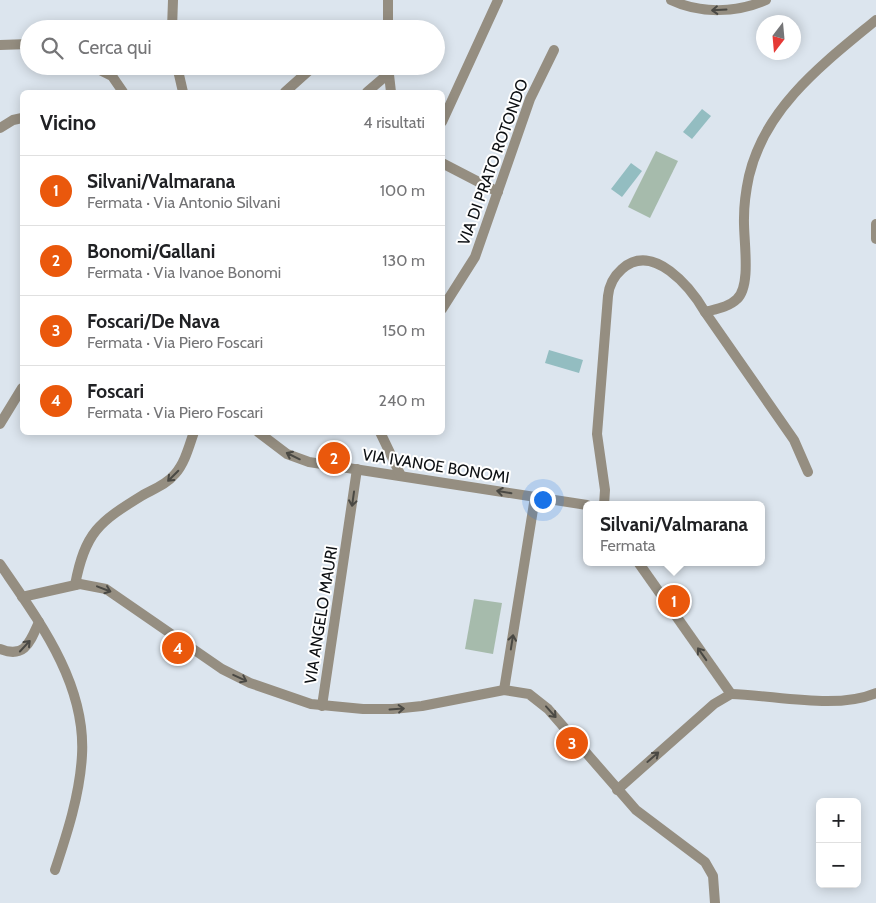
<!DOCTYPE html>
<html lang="it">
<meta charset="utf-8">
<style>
body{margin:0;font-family:Cabin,sans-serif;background:#f2f2f2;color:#202124}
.controls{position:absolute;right:15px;bottom:15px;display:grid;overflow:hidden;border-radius:8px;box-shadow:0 2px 12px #0003}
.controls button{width:45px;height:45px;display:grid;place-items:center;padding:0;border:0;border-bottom:1px solid #e0e0e0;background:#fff;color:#202124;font:25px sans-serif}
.compass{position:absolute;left:756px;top:15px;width:45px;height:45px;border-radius:50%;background:#fff;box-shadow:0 2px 12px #0003;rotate:196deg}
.you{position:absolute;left:542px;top:499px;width:18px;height:18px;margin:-12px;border:4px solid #fff;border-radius:50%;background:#1a73e8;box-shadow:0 0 0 8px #1a73e833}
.badge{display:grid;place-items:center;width:32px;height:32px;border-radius:50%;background:#ea580c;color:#fff;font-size:16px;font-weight:700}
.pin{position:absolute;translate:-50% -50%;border:2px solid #fff;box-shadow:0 1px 5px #0006}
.popup{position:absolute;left:583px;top:501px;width:182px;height:65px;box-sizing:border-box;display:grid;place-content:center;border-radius:8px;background:#fff;filter:drop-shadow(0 1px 4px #0005);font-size:16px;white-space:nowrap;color:#757577}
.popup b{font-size:19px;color:#202124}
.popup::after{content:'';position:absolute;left:50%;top:100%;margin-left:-10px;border:10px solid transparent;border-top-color:#fff}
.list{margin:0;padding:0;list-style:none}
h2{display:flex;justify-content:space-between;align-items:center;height:65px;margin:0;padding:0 20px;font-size:21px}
h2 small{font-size:16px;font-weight:400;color:#757577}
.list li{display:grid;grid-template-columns:32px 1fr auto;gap:15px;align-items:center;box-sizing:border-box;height:70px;padding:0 20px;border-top:1px solid #e0e0e0}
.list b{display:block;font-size:19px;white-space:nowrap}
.list p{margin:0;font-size:16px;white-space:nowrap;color:#757577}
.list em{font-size:16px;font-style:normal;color:#757577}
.icon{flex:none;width:28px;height:28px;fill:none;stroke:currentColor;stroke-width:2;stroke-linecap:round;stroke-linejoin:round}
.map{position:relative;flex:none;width:876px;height:903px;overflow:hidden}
.search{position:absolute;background:#fff;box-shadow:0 2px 12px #0003;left:20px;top:20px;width:425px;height:55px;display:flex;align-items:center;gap:12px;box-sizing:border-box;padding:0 18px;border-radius:28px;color:#757577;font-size:19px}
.panel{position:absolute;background:#fff;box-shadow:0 2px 12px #0003;left:20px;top:90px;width:425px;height:345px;border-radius:8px}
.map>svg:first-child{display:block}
</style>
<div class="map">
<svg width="876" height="903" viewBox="0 0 876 903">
<rect width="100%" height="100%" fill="#dce5ee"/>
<!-- green -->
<g fill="#a6bbac">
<path d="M 656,151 L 678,161 L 650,218 L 628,207 Z"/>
<path d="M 474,599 L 502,603 L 493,654 L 465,649 Z"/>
</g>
<!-- water -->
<g fill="#93bdc1">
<path d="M 702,109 L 711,116 L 692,139 L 683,132 Z"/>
<path d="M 631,163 L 642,171 L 622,197 L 611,189 Z"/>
<path d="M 549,350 L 583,360 L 579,373 L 545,363 Z"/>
</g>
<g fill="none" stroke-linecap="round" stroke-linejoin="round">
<!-- street -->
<g stroke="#958e81" stroke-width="10">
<path d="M 388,0 L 388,29"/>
<path d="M 671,0 C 700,14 737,13 766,0"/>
<path d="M 172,29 L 173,0"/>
<path d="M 0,45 L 29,44"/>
<path d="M 92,66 L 112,76 L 123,92"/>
<path d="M 177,66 L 183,92"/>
<path d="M 388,66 L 391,92"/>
<path d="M 285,92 L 314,66"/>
<path d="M 367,92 L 388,74"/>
<path d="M 442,122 L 498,0"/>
<path d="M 0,128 L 13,120 L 22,118"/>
<path d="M 442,163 L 498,192"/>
<path d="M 876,224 L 876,239"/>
<path d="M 442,309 L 475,257 L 530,99 L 554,50"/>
<path d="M 705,312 L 794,440 L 808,472"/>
<path d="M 0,424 L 22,388"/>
<path d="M 258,432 L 287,454 L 309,462 L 587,505"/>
<path d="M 380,432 L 401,476"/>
<path d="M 604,505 L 605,490 L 597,434 L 608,296 C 609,286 614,276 622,269 C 653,241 691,288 705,312 C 716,309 729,307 737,299 C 752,285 743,238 744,218 C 744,204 746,190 749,176 C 765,107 824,63 876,20"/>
<path d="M 638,562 L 731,694"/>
<path d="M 0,564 C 39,621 86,683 82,755 C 80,794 67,834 55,870"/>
<path d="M 75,585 C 85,532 99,522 143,495 C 154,489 167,484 175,474 C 185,463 189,446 194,432"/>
<path d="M 22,597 L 80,584 L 106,589 L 222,669 L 250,683 L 311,704 L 363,709 L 393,709 L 422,706 L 504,690 L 529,694 L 548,709 L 636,810 L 705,862 L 713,876 L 715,903"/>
<path d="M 0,649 C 25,659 30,642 39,622"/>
<path d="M 504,690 L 535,497"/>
<path d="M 731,694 C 775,695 836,710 876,693"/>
<path d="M 322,706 L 357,469"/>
<path d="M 617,790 L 714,704 L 731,694"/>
</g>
</g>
<!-- one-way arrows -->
<defs><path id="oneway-shaft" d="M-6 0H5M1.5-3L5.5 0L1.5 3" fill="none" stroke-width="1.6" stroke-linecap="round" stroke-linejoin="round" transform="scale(1.25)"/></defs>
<g stroke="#4a4944">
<use href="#oneway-shaft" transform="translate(719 10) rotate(177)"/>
<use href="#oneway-shaft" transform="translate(293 456) rotate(-154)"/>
<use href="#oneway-shaft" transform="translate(173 476) rotate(135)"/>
<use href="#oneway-shaft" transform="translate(504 492) rotate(-171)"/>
<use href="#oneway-shaft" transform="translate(353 499) rotate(98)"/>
<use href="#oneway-shaft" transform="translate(104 589) rotate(21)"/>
<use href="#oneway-shaft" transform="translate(512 642) rotate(-81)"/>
<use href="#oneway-shaft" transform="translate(25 646) rotate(-47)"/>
<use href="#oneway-shaft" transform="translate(702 654) rotate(-125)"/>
<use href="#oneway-shaft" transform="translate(240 678) rotate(25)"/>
<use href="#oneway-shaft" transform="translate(397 709) rotate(-4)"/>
<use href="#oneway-shaft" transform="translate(551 712) rotate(48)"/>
<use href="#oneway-shaft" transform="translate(653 757) rotate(-41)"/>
</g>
<g text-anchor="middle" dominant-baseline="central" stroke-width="4" stroke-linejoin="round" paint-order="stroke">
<!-- street labels -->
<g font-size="16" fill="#0d1013" stroke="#fff">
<text transform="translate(493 162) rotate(-70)">VIA DI PRATO ROTONDO</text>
<text transform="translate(436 466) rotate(9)">VIA IVANOE BONOMI</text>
<text transform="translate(321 615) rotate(-81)">VIA ANGELO MAURI</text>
</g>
</g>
</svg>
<div class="controls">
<button>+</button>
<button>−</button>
</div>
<svg class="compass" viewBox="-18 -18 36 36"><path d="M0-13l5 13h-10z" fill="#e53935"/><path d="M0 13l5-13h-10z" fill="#757577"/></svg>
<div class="you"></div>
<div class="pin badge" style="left:674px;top:601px">1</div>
<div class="popup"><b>Silvani/Valmarana</b>Fermata</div>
<div class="pin badge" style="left:334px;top:458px">2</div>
<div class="pin badge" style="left:572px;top:743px">3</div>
<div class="pin badge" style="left:178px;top:648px">4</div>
<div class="search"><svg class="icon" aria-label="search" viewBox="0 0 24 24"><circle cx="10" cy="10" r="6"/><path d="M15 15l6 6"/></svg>Cerca qui</div>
<section class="panel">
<h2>Vicino<small>4 risultati</small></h2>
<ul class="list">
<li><span class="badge">1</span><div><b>Silvani/Valmarana</b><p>Fermata · Via Antonio Silvani</p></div><em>100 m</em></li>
<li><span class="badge">2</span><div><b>Bonomi/Gallani</b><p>Fermata · Via Ivanoe Bonomi</p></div><em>130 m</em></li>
<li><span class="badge">3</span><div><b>Foscari/De Nava</b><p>Fermata · Via Piero Foscari</p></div><em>150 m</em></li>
<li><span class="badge">4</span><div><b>Foscari</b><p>Fermata · Via Piero Foscari</p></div><em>240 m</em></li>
</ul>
</section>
</div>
